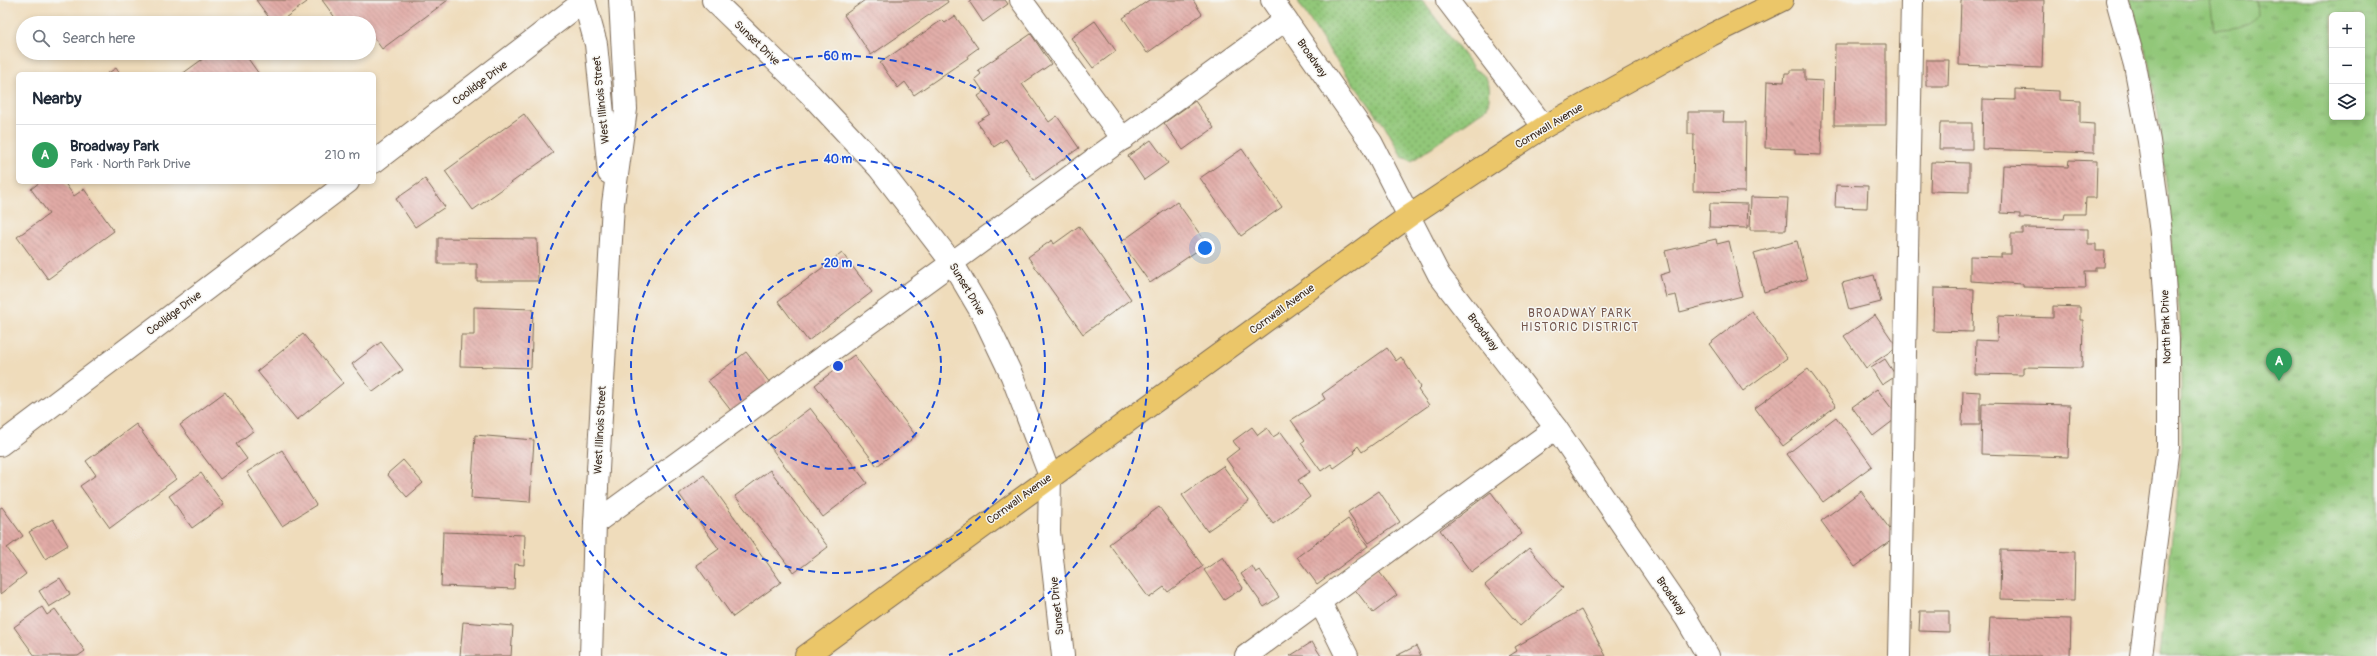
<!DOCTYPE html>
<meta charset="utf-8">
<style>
body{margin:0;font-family:Pangolin,sans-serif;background:#f2f2f3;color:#1f2937}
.controls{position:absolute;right:12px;top:12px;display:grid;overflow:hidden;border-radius:6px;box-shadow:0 2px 6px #0003}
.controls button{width:36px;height:36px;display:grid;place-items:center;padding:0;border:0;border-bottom:1px solid #e0e1e3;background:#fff;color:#1f2937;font:20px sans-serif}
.you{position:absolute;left:1205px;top:248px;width:14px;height:14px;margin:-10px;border:3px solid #fff;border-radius:50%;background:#1a73e8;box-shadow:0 0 0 6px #1a73e833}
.badge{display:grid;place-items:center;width:26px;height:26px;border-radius:50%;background:#d1495b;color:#fff;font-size:13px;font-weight:700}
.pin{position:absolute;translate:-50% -33px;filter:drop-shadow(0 1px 2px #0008)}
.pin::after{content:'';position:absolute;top:21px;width:14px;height:12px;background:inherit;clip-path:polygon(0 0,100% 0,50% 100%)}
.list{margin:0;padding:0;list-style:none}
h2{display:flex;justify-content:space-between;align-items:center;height:52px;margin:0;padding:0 16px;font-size:17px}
h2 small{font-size:13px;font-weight:400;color:#747a83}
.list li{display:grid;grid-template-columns:26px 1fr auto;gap:12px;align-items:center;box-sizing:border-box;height:60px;padding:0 16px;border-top:1px solid #e0e1e3}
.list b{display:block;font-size:15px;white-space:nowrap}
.list p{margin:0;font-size:13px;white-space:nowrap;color:#747a83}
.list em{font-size:13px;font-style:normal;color:#747a83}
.icon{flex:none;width:22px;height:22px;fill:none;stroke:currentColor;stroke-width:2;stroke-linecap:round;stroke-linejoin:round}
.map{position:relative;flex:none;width:2377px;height:656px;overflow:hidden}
.search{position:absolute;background:#fff;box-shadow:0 2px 6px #0003;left:16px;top:16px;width:360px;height:44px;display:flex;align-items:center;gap:10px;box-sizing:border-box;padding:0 14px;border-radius:22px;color:#747a83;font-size:15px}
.panel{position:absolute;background:#fff;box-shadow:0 2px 6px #0003;left:16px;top:72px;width:360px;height:112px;border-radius:6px}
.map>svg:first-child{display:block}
</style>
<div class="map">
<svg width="2377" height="656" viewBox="0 0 2377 656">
<defs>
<pattern id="grass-dots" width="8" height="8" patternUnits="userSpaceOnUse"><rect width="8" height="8" fill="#92c779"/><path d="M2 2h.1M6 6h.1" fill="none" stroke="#78a263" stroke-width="1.8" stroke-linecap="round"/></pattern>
<pattern id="park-tufts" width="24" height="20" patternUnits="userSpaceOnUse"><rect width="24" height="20" fill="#92c779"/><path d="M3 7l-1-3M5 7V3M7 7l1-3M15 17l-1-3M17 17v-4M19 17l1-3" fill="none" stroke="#78a263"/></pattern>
<pattern id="building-back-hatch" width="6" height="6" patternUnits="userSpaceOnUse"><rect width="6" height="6" fill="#e1aaa6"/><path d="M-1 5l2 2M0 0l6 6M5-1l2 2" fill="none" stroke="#b88b87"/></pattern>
</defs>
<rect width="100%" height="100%" fill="#f6f6f2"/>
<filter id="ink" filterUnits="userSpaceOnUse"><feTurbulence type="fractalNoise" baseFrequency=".025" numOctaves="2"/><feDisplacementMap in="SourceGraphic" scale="8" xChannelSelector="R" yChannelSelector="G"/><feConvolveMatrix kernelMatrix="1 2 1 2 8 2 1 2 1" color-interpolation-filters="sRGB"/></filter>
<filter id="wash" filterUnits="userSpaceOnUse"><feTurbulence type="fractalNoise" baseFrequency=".012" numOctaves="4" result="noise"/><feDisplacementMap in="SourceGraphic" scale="16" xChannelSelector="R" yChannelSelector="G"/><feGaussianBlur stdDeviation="0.9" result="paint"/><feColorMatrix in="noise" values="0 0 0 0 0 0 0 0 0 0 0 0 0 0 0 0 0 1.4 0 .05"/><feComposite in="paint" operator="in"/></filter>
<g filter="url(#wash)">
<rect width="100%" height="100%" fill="#efdcbb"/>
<!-- grass -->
<path fill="url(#grass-dots)" stroke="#66784c" d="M 1297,0 L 1422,0 L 1475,70 C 1492,76 1491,93 1487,108 L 1412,161 L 1402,157 L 1387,129 L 1333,56 Z"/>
<!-- park -->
<path fill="url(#park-tufts)" stroke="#66784c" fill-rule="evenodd" d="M 2129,0 L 2377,0 L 2377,656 L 2159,656 L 2182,445 L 2180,317 L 2160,125 L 2147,54 ZM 2332,15 L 2362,15 L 2362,117 L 2332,117 Z"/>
<!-- pitch -->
<path fill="#92c779" stroke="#66784c" d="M 2210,0 L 2256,0 L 2257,15 C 2248,29 2229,28 2214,30 Z"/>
<g id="blocks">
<!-- building -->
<g fill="url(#building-back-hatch)">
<path d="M 256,0 L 305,0 L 307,2 L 278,23 L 273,23 Z"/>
<path d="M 322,0 L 448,0 L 382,49 L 369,31 L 369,23 L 363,23 L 360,19 L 354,23 L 339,23 Z"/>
<path d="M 865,0 L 947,0 L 948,2 L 871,55 L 844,15 Z"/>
<path d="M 971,0 L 1005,0 L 1008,4 L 983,22 L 969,1 Z"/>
<path d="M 1149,0 L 1193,0 L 1202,14 L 1147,53 L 1123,18 Z"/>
<path d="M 1961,0 L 2044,0 L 2042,68 L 1959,65 Z"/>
<path d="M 955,16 L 978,48 L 967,56 L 968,58 L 914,95 L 905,82 L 898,88 L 880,63 L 942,20 L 945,23 Z"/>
<path d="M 1095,21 L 1116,51 L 1093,68 L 1071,38 Z"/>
<path d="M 1031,34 L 1051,64 L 1022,84 L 1049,122 L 1057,116 L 1079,148 L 1034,180 L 1006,139 L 994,147 L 977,122 L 990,114 L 978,96 L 984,92 L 975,79 L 981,74 L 978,70 Z"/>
<path d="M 1835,44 L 1886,44 L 1886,125 L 1834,125 Z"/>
<path d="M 211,53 L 244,53 L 259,74 L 182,74 Z"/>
<path d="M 1926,60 L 1949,60 L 1948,86 L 1926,86 Z"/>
<path d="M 116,68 L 120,74 L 107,74 Z"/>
<path d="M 1790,70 L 1805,70 L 1805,80 L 1823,81 L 1821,155 L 1795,154 L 1795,149 L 1765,148 L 1767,81 L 1784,82 L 1785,73 L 1790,73 Z"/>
<path d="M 2015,89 L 2059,91 L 2059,100 L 2080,101 L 2080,123 L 2094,124 L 2094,153 L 1982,149 L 1983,99 L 2015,100 Z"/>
<path d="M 1195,101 L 1214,128 L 1183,150 L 1164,123 Z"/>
<path d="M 1688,112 L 1724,112 L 1723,122 L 1746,122 L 1745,192 L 1693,191 L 1694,134 L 1688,134 Z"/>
<path d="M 524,114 L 553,153 L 473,210 L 445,171 Z"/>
<path d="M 1940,123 L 1972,123 L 1972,149 L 1939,149 Z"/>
<path d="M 1151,140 L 1168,163 L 1144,180 L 1128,156 Z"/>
<path d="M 1242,149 L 1282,207 L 1241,236 L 1200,178 Z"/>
<path d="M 2069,160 L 2097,161 L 2096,198 L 2086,198 L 2085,214 L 2065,214 L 2064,219 L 2020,218 L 2020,214 L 2001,213 L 2003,165 L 2068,167 Z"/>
<path d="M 1931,162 L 1969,163 L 1969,192 L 1930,191 Z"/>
<path d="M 425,179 L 445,207 L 415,227 L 396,199 Z"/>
<path d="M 40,182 L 64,182 L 74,196 L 84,189 L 114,231 L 48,279 L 17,237 L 49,214 L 31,189 Z"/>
<path d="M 1836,185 L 1868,186 L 1867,208 L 1835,207 Z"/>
<path d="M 1751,197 L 1788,198 L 1786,230 L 1750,230 Z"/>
<path d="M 1177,202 L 1207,244 L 1150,283 L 1121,242 Z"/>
<path d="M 1710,203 L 1748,204 L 1747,228 L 1709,227 Z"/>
<path d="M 1079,226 L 1131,299 L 1083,334 L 1028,257 L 1052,240 L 1054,244 Z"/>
<path d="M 2023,228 L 2088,229 L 2088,244 L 2096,244 L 2096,251 L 2105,251 L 2104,267 L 2095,267 L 2095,271 L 2085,271 L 2086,288 L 2023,287 L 2023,284 L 1970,281 L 1970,256 L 2001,257 L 2001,254 L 2011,254 L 2011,234 L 2023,234 Z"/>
<path d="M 438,238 L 537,239 L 538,281 L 477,281 L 477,264 L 438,264 Z"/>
<path d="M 1716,239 L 1717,244 L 1729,241 L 1742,296 L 1680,312 L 1676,295 L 1666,297 L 1660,275 L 1670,272 L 1665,251 Z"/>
<path d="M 1797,241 L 1807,279 L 1764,292 L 1754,253 Z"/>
<path d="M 842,253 L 872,292 L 808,341 L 778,301 Z"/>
<path d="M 1874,275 L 1881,302 L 1849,310 L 1842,283 Z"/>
<path d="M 1934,288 L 1974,289 L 1973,332 L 1933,331 Z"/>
<path d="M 2053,306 L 2080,307 L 2080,320 L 2083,320 L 2082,368 L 2023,367 L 2023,375 L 1975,374 L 1976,340 L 1997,341 L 1998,316 L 2053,318 Z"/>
<path d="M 474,307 L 533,309 L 531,368 L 460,366 L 461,335 L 474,335 Z"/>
<path d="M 1752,311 L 1787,358 L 1743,391 L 1709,344 Z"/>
<path d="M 1875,315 L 1897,347 L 1866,368 L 1844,336 Z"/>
<path d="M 303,334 L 343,383 L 297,420 L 257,371 Z"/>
<path d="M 381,342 L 403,370 L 373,392 L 352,364 Z"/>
<path d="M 1387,348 L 1396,361 L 1401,357 L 1421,387 L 1418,390 L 1429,405 L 1362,452 L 1358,446 L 1354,450 L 1355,453 L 1334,468 L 1331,464 L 1321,471 L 1301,443 L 1305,440 L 1291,420 L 1325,399 L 1322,394 Z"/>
<path d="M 746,352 L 770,383 L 732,412 L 708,381 Z"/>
<path d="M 854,355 L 916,436 L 877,466 L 815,385 Z"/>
<path d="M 1885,359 L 1896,376 L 1882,385 L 1871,368 Z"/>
<path d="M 1808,369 L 1836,406 L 1783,446 L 1755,408 Z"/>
<path d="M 1877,389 L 1898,417 L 1873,436 L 1852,407 Z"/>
<path d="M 1963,391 L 1980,392 L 1980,425 L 1962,425 Z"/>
<path d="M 225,392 L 253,431 L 236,444 L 247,459 L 220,479 L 180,425 Z"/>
<path d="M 1982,403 L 2070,405 L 2068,457 L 1981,454 Z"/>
<path d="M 810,408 L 867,483 L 823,517 L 766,441 Z"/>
<path d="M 1836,417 L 1872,466 L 1823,502 L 1787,454 Z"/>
<path d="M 136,424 L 176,479 L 110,528 L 80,486 L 96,475 L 86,461 Z"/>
<path d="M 1252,427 L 1258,435 L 1267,428 L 1273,437 L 1281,432 L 1310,472 L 1298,480 L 1310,497 L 1273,524 L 1226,459 L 1239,449 L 1233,441 Z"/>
<path d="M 475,435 L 534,440 L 530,502 L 471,498 Z"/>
<path d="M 282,450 L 316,505 L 282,526 L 247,472 Z"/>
<path d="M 403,460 L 423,483 L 407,497 L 387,474 Z"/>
<path d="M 1223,466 L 1249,502 L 1207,531 L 1182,495 Z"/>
<path d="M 770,470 L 828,547 L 794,573 L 735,496 Z"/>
<path d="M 201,473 L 224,505 L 192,528 L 169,496 Z"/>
<path d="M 704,475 L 781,582 L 733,617 L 696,565 L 719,549 L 679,494 Z"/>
<path d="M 1379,491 L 1400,522 L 1369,543 L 1348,512 Z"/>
<path d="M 1861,491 L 1896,537 L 1855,567 L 1821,521 Z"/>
<path d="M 1491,492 L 1522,534 L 1471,572 L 1440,530 Z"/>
<path d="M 2,507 L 23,536 L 7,548 L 26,574 L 0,594 L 0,508 Z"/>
<path d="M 1159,507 L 1203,566 L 1168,592 L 1164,587 L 1149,598 L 1109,544 Z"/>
<path d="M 53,519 L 68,545 L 45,559 L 29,532 Z"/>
<path d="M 1348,519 L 1368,546 L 1317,584 L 1297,557 Z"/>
<path d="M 443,532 L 525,535 L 524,565 L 515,564 L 514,589 L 441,586 Z"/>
<path d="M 1529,548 L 1563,588 L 1520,626 L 1485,585 Z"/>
<path d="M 2001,550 L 2075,552 L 2074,601 L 2000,599 Z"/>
<path d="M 1223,557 L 1243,588 L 1224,600 L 1204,570 Z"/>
<path d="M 1252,566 L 1256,573 L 1260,570 L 1279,597 L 1264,607 L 1241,574 Z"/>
<path d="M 1377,569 L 1397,595 L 1373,613 L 1353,587 Z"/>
<path d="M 60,578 L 70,594 L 49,607 L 39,591 Z"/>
<path d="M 42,607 L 47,615 L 55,609 L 85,651 L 78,656 L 35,656 L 14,627 Z"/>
<path d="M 1581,610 L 1606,656 L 1509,656 L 1517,651 L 1515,647 Z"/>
<path d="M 1920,611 L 1949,611 L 1949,632 L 1919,631 Z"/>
<path d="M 1990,617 L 2071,619 L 2070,656 L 1988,656 Z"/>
<path d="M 463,622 L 513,626 L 511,656 L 460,656 Z"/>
<path d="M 1312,642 L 1321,656 L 1290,656 Z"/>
<path d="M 1416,646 L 1421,656 L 1396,656 Z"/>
</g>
</g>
</g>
<g filter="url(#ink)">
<use href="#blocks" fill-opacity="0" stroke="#7a6855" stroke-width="1"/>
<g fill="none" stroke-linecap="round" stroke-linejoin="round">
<defs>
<g id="minor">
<path d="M 584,0 L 596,44 L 609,173"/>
<path d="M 713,0 L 809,93 L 879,168 L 953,264 L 983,315 L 1012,376 L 1050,476 L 1049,532 L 1063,656"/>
<path d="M 1021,0 L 1123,139"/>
<path d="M 1272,0 L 1371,142 L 1439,275 L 1556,428 L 1686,618 L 1708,656"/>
<path d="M 1447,0 L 1544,127"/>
<path d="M 2117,0 L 2135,65 L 2149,141 L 2161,233 L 2168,339 L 2168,447 L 2141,656"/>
<path d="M 374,162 L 584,1"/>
<path d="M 0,445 L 348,182"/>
<path d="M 595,523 L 1285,20"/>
<path d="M 1320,602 L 1347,656"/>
<path d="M 591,656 L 595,523 L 613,204 L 626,109 L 620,0"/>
<path d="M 1246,656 L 1556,428"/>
<path d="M 1899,656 L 1912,0"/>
</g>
<path id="major" d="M 806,656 L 1409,216 L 1544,127 L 1711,35 L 1782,0"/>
</defs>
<!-- minor casing -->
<use href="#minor" stroke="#7a6855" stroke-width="24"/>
<!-- major casing -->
<use href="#major" stroke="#7a6855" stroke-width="24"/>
<!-- minor -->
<use href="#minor" stroke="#fff" stroke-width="22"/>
<!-- major -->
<use href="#major" stroke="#ebc669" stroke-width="22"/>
</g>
</g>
<!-- distance rings -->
<g fill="none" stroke="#1d4ed8" stroke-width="2" stroke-dasharray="7 5">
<circle cx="838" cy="366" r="103"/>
<circle cx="838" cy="366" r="207"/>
<path d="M727 655A310 310 0 1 1 949 655"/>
</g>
<g text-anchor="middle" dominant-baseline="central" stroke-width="3" stroke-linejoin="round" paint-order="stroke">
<!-- street labels -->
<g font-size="11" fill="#3b2a1e" stroke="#f6f6f2">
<text transform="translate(757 43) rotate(44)">Sunset Drive</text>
<text transform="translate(1312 58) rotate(55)">Broadway</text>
<text transform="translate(480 83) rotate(-37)">Coolidge Drive</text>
<text transform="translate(601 100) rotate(-96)">West Illinois Street</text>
<text transform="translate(1549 126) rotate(-31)">Cornwall Avenue</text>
<text transform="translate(967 289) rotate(59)">Sunset Drive</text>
<text transform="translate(1282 309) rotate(-36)">Cornwall Avenue</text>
<text transform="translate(174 313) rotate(-37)">Coolidge Drive</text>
<text transform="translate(2166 327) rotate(-92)">North Park Drive</text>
<text transform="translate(1483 332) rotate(53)">Broadway</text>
<text transform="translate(600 430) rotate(-87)">West Illinois Street</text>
<text transform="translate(1019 499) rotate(-36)">Cornwall Avenue</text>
<text transform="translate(1671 596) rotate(56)">Broadway</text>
<text transform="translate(1057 606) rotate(-96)">Sunset Drive</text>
</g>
<!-- neighbourhood labels -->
<g font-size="12" letter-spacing="1" fill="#75574e" stroke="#f6f6f2">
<text x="1580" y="313">BROADWAY PARK<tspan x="1580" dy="14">HISTORIC DISTRICT</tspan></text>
</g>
</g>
<circle cx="838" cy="366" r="6" fill="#1d4ed8" stroke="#f6f6f2" stroke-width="2"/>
<g font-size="12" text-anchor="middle" font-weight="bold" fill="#1d4ed8" stroke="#f6f6f2" stroke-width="3" stroke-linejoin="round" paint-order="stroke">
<text x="838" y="60">60 m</text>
<text x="838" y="163">40 m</text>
<text x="838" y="267">20 m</text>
</g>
</svg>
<div class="controls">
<button>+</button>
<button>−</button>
<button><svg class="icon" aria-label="layers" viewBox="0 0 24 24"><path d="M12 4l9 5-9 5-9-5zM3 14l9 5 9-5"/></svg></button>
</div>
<div class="you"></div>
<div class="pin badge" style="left:2279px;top:381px;background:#2e9e5b">A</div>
<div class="search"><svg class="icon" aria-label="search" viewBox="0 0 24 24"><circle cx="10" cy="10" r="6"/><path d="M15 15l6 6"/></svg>Search here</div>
<section class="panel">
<h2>Nearby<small></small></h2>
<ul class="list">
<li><span class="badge" style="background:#2e9e5b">A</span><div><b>Broadway Park</b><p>Park · North Park Drive</p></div><em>210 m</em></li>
</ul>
</section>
</div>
